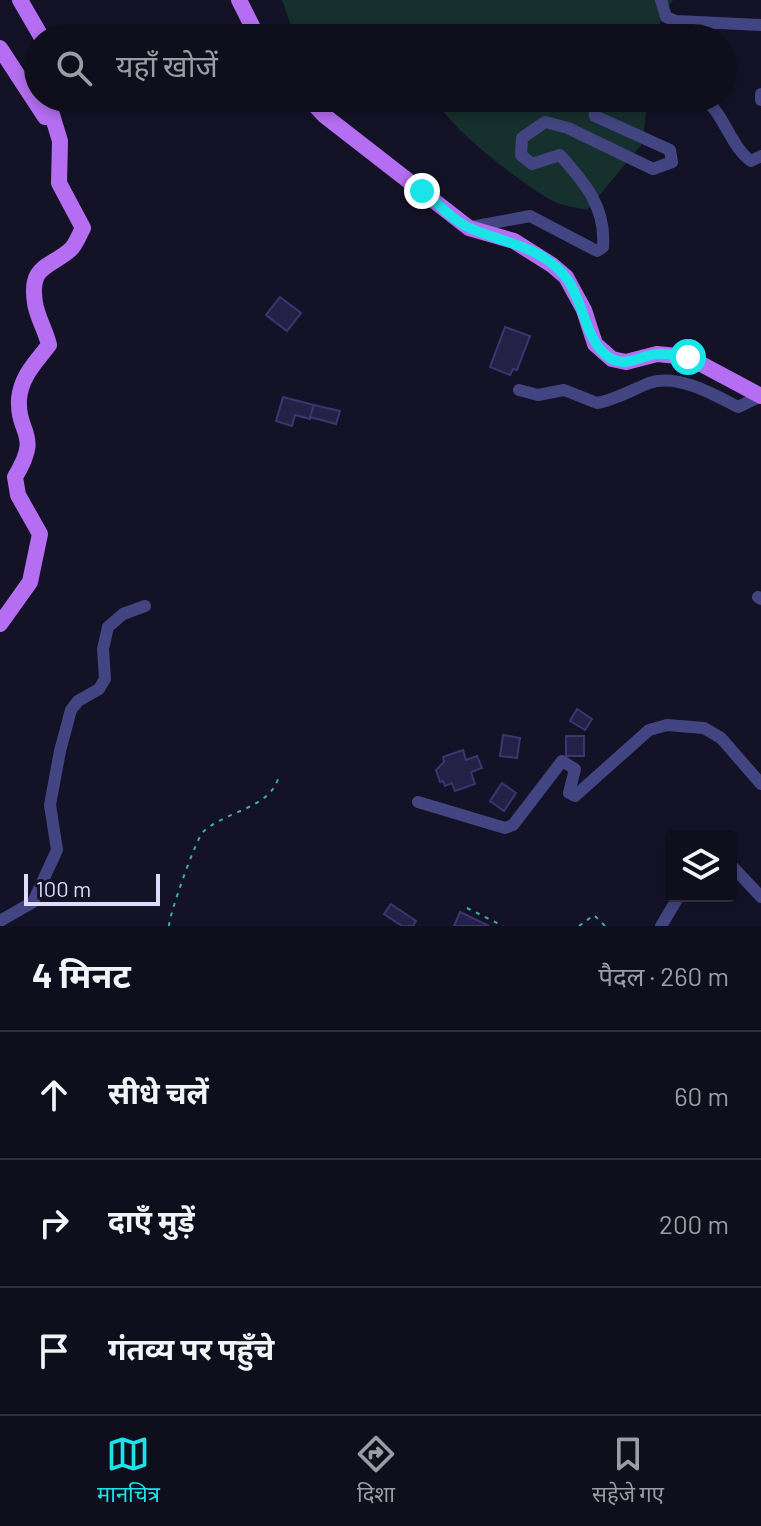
<!DOCTYPE html>
<html lang="hi">
<meta charset="utf-8">
<style>
body{margin:0;font-family:Barlow,"Noto Sans Devanagari",sans-serif;background:#1d1c2a;color:#f1f3f6}
.controls{position:absolute;right:24px;bottom:24px;display:grid;overflow:hidden;border-radius:8px;box-shadow:0 4px 12px #0003}
.controls button{width:72px;height:72px;display:grid;place-items:center;padding:0;border:0;border-bottom:2px solid #2f2e3b;background:#0f0e1d;color:#f1f3f6;font:40px sans-serif}
.scale{position:absolute;left:24px;bottom:20px;width:136px;box-sizing:border-box;padding-left:8px;border:4px solid #dddcfc;border-top:0;font-size:22px;line-height:28px;white-space:nowrap;color:#dddcfc;-webkit-text-stroke:6px #141227;paint-order:stroke}
.stop{position:absolute;width:24px;height:24px;margin:-18px;border:6px solid #1be4e9;border-radius:50%;background:#fff}
.stop.end{background:#1be4e9;border-color:#fff;box-shadow:0 2px 8px #0008}
.list{margin:0;padding:0;list-style:none}
h2{display:flex;justify-content:space-between;align-items:center;height:104px;margin:0;padding:0 32px;font-size:34px}
h2 small{font-size:26px;font-weight:400;color:#9b9ca4}
.list li{display:grid;grid-template-columns:52px 1fr auto;gap:24px;align-items:center;box-sizing:border-box;height:128px;padding:0 32px;border-top:2px solid #2f2e3b}
.list b{display:block;font-size:30px;white-space:nowrap}
.list em{font-size:26px;font-style:normal;color:#9b9ca4}
.icon{flex:none;width:44px;height:44px;fill:none;stroke:currentColor;stroke-width:2;stroke-linecap:round;stroke-linejoin:round}
.map{position:relative;flex:none;width:761px;height:926px;overflow:hidden}
.search{position:absolute;background:#0f0e1d;box-shadow:0 4px 12px #0003;left:24px;right:24px;top:24px;height:88px;display:flex;align-items:center;gap:20px;box-sizing:border-box;padding:0 28px;border-radius:44px;color:#9b9ca4;font-size:30px}
.sheet{height:488px;background:#0f0e1d}
nav{display:flex;justify-content:space-around;align-items:center;box-sizing:border-box;height:112px;border-top:2px solid #2f2e3b;background:#0f0e1d;font-size:22px;color:#9b9ca4}
nav a{display:grid;justify-items:center;gap:4px}
nav .on{color:#1be4e9}
.map>svg:first-child{display:block}
</style>
<div class="map">
<svg width="761" height="926" viewBox="0 0 761 926">
<rect width="100%" height="100%" fill="#141227"/>
<!-- green -->
<g fill="#16302d">
<path d="M 282,0 L 673,0 L 661,16 L 658,38 L 430,38 L 412,30 L 384,38 L 302,38 L 292,29 Z"/>
<path d="M 436,98 L 648,98 L 642,144 L 587,210 C 576,207 561,206 551,200 C 525,186 443,124 436,98 Z"/>
</g>
<!-- building -->
<g fill="#252046" stroke="#3c3570" stroke-width="2">
<path d="M 280,297 L 301,313 L 287,331 L 266,315 Z"/>
<path d="M 505,327 L 530,336 L 517,370 L 513,369 L 510,375 L 490,367 Z"/>
<path d="M 283,397 L 314,405 L 310,419 L 295,415 L 292,426 L 276,421 Z"/>
<path d="M 314,405 L 340,411 L 336,424 L 310,417 Z"/>
<path d="M 577,709 L 592,719 L 585,730 L 570,721 Z"/>
<path d="M 503,735 L 520,738 L 517,758 L 500,756 Z"/>
<rect x="566" y="736" width="18" height="20"/>
<path d="M 463,750 L 466,760 L 477,756 L 482,768 L 471,772 L 475,784 L 455,791 L 452,783 L 445,786 L 443,781 L 440,782 L 436,770 L 444,762 L 443,757 Z"/>
<path d="M 502,783 L 516,793 L 504,811 L 490,801 Z"/>
<path d="M 391,904 L 416,921 L 413,926 L 402,926 L 384,914 Z"/>
<path d="M 460,912 L 489,926 L 454,926 Z"/>
</g>
<g fill="none" stroke-linecap="round" stroke-linejoin="round">
<!-- path -->
<g stroke="#3caf9f" stroke-width="2" stroke-dasharray="4 6" stroke-linecap="butt">
<path d="M 467,908 L 503,926"/>
<path d="M 169,926 C 169,915 196,839 203,832 C 225,811 268,809 278,779"/>
<path d="M 579,926 L 594,915 L 605,926"/>
</g>
<!-- minor -->
<g stroke="#424581" stroke-width="12">
<path d="M 661,0 L 666,17 L 676,21 L 761,25"/>
<path d="M 761,94 L 761,100"/>
<path d="M 704,98 C 725,116 731,147 751,161 L 761,156"/>
<path d="M 471,227 L 530,216 L 597,251 L 603,247 C 606,207 585,183 560,155 L 532,164 L 521,155 L 522,138 L 545,122 L 568,128 L 653,169 L 672,162 L 670,150 L 595,116 L 595,107 L 631,98"/>
<path d="M 519,390 L 538,395 L 564,390 L 597,403 C 615,400 632,390 649,383 C 677,373 715,395 738,407 L 761,396"/>
<path d="M 758,597 L 761,599"/>
<path d="M 418,802 L 505,828 L 513,825 L 562,761 L 575,769 L 569,793 L 575,796 L 649,730 L 667,725 L 704,728 L 721,738 L 761,784"/>
<path d="M 731,865 L 761,897"/>
<path d="M 0,921 L 33,902 L 57,850 L 50,805 L 60,751 L 71,710 L 78,701 L 99,689 L 105,679 L 103,649 L 108,627 L 123,614 L 145,606"/>
<path d="M 661,926 L 679,896"/>
</g>
<!-- major -->
<g stroke="#b56ef1" stroke-width="16">
<path d="M 20,0 L 42,38"/>
<path d="M 239,0 L 258,38"/>
<path d="M 0,48 L 45,117"/>
<path d="M 308,98 L 325,116 L 469,228 L 514,241 L 552,265 L 566,277 L 584,310 L 595,344 L 612,359 L 626,362 L 657,354 L 688,357 L 761,396"/>
<path d="M 0,624 L 30,582 L 40,534 L 18,495 L 15,477 C 42,433 17,435 19,399 C 21,376 36,362 49,345 C 46,331 37,317 35,303 C 29,265 49,268 70,250 C 76,245 79,235 83,228 L 59,183 L 60,141 L 47,98"/>
</g>
</g>
<g fill="none" stroke-linecap="round" stroke-linejoin="round">
<!-- route -->
<path stroke="#1be4e9" stroke-width="10" d="M 422,191 C 437,202 453,221 470,228 C 503,243 543,246 567,279 C 584,302 585,342 610,358 C 626,368 641,355 658,354 C 667,353 678,356 688,357"/>
</g>
</svg>
<div class="controls">
<button><svg class="icon" aria-label="layers" viewBox="0 0 24 24"><path d="M12 4l9 5-9 5-9-5zM3 14l9 5 9-5"/></svg></button>
</div>
<div class="scale">100 m</div>
<div class="stop" style="left:688px;top:357px"></div>
<div class="stop end" style="left:422px;top:191px"></div>
<div class="search"><svg class="icon" aria-label="search" viewBox="0 0 24 24"><circle cx="10" cy="10" r="6"/><path d="M15 15l6 6"/></svg>यहाँ खोजें</div>
</div>
<section class="sheet">
<h2>4 मिनट<small>पैदल · 260 m</small></h2>
<ul class="list">
<li><svg class="icon" aria-label="ahead" viewBox="0 0 24 24"><path d="M12 20V5M6 11l6-6 6 6"/></svg><div><b>सीधे चलें</b></div><em>60 m</em></li>
<li><svg class="icon" aria-label="right" viewBox="0 0 24 24"><path d="M7 20v-9h11M14 6l5 5-5 5"/></svg><div><b>दाएँ मुड़ें</b></div><em>200 m</em></li>
<li><svg class="icon" aria-label="arrive" viewBox="0 0 24 24"><path d="M6 21V4h12l-3 4 3 4H6"/></svg><div><b>गंतव्य पर पहुँचे</b></div></li>
</ul>
</section>
<nav>
<a class="on"><svg class="icon" aria-label="map" viewBox="0 0 24 24"><path d="M3 6l6-2 6 2 6-2v14l-6 2-6-2-6 2zM9 4v14M15 6v14"/></svg>मानचित्र</a>
<a><svg class="icon" aria-label="directions" viewBox="0 0 24 24"><path d="M12 3l9 9-9 9-9-9zM9 14v-3h6M13 9l2 2-2 2"/></svg>दिशा</a>
<a><svg class="icon" aria-label="saved" viewBox="0 0 24 24"><path d="M7 4h10v16l-5-4-5 4z"/></svg>सहेजे गए</a>
</nav>
